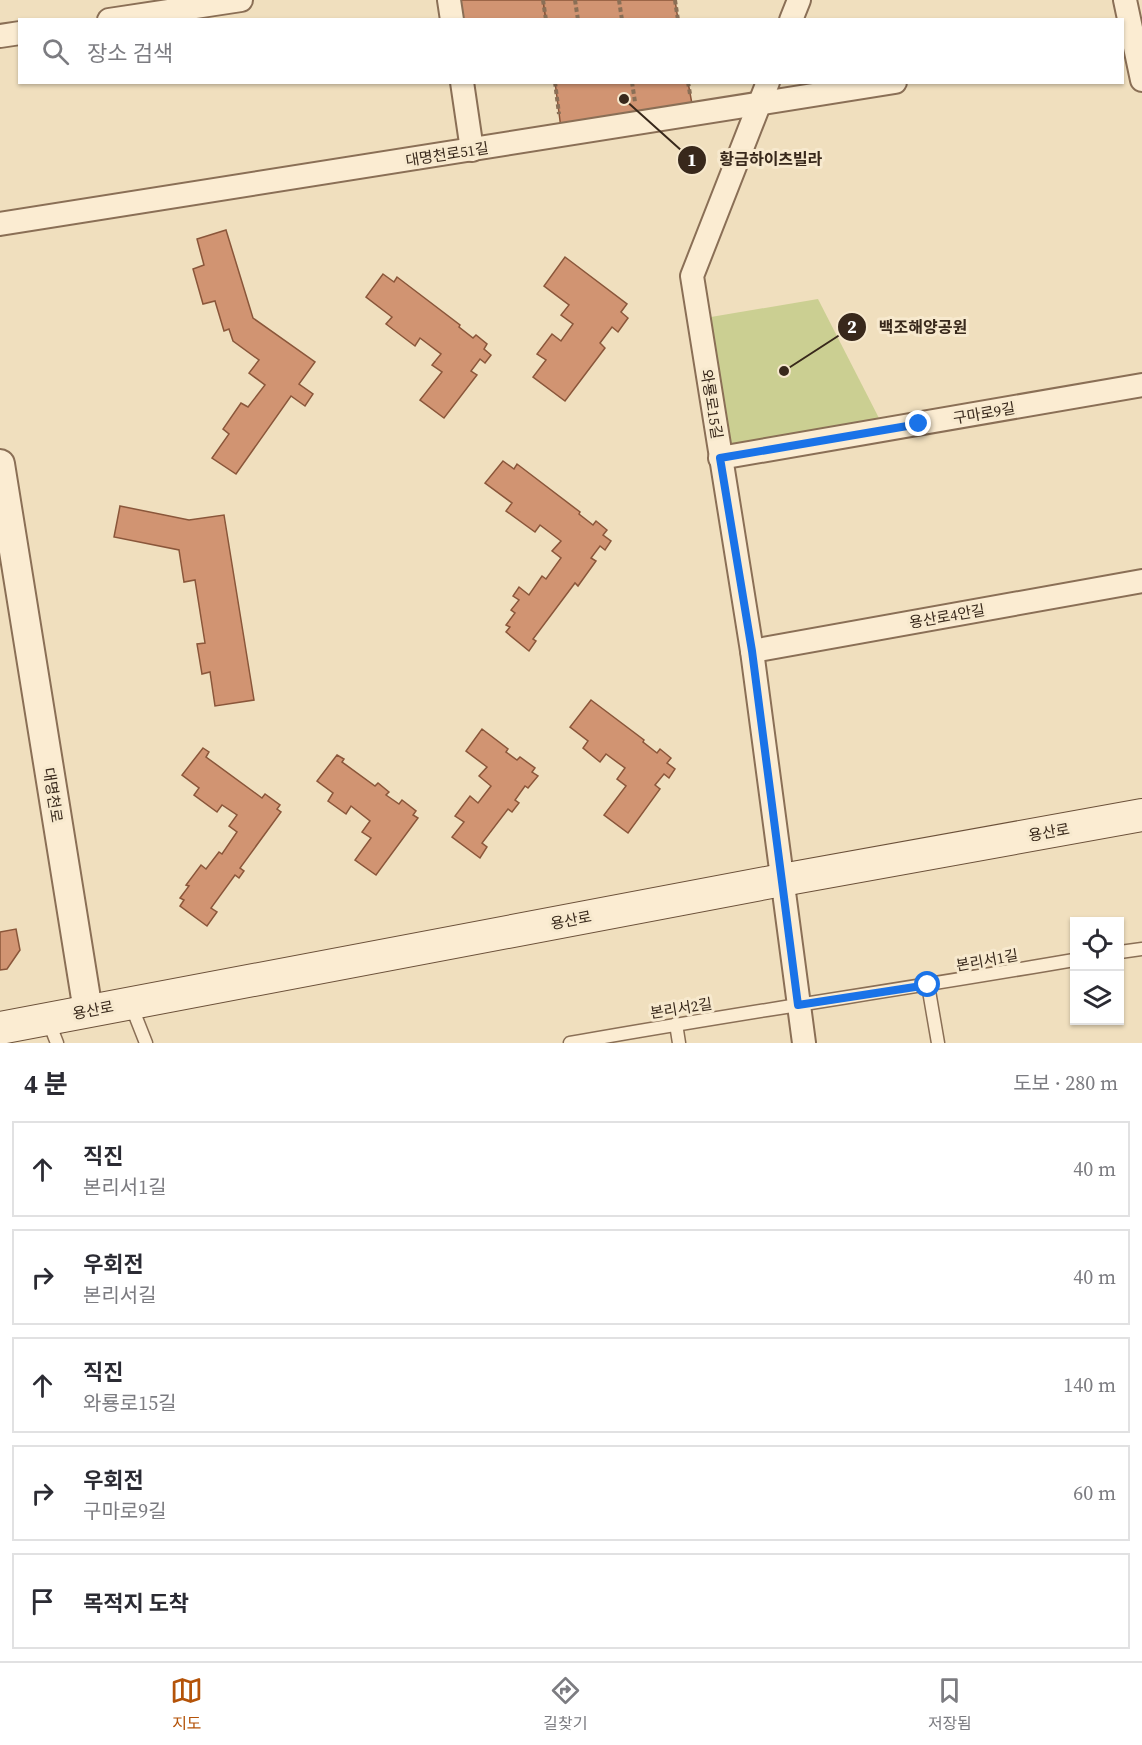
<!DOCTYPE html>
<html lang="ko">
<meta charset="utf-8">
<style>
body{margin:0;font-family:"Source Serif 4","Noto Sans KR",serif;background:#f7f7f7;color:#2b2b33}
.controls{position:absolute;right:18px;bottom:18px;display:grid;overflow:hidden;border-radius:0px;box-shadow:0 2px 4px #0004}
.controls button{width:54px;height:54px;display:grid;place-items:center;padding:0;border:0;border-bottom:2px solid #e1e1e2;background:#fff;color:#2b2b33;font:30px sans-serif}
.stop{position:absolute;width:18px;height:18px;margin:-14px;border:4px solid #1a73e8;border-radius:50%;background:#fff}
.stop.end{background:#1a73e8;border-color:#fff;box-shadow:0 2px 6px #0008}
.list{margin:0;padding:0;list-style:none}
h2{display:flex;justify-content:space-between;align-items:center;height:78px;margin:0;padding:0 24px;font-size:26px}
h2 small{font-size:20px;font-weight:400;color:#7c7c81}
.list li{display:grid;grid-template-columns:39px 1fr auto;gap:18px;align-items:center;box-sizing:border-box;height:96px;margin:0 12px 12px;padding:0 12px;border:2px solid #e1e1e2;border-radius:0px}
.list b{display:block;font-size:22px;white-space:nowrap}
.list p{margin:0;font-size:20px;white-space:nowrap;color:#7c7c81}
.list em{font-size:20px;font-style:normal;color:#7c7c81}
.icon{flex:none;width:33px;height:33px;fill:none;stroke:currentColor;stroke-width:2;stroke-linecap:round;stroke-linejoin:round}
.map{position:relative;flex:none;width:1142px;height:1043px;overflow:hidden}
.search{position:absolute;background:#fff;box-shadow:0 2px 4px #0004;left:18px;right:18px;top:18px;height:66px;display:flex;align-items:center;gap:15px;box-sizing:border-box;padding:0 21px;border-radius:0px;color:#7c7c81;font-size:22px}
.sheet{height:618px;background:#fff}
nav{display:flex;justify-content:space-around;align-items:center;box-sizing:border-box;height:84px;border-top:2px solid #e1e1e2;background:#fff;font-size:16px;color:#7c7c81}
nav a{display:grid;justify-items:center;gap:3px}
nav .on{color:#b45309}
.map>svg:first-child{display:block}
</style>
<div class="map">
<svg width="1142" height="1043" viewBox="0 0 1142 1043">
<rect width="100%" height="100%" fill="#f0dfbe"/>
<!-- green -->
<path fill="#cbcf92" d="M 818,299 L 882,424 L 726,451 L 705,318 Z"/>
<!-- building -->
<g fill="#d19472" stroke="#8a563a" stroke-width="1.5">
<path d="M 449,0 L 543,0 L 546,20 L 452,20 Z"/>
<path d="M 543,0 L 675,0 L 678,20 L 546,20 Z"/>
<path d="M 555,82 L 688,82 L 694,115 L 562,136 Z"/>
<path d="M 226,230 L 253,318 L 315,362 L 299,384 L 313,394 L 305,406 L 291,396 L 236,474 L 212,458 L 229,434 L 223,429 L 241,403 L 248,407 L 265,385 L 249,373 L 259,360 L 233,341 L 229,329 L 224,331 L 215,301 L 203,304 L 193,269 L 204,265 L 197,239 Z"/>
<path d="M 565,257 L 627,304 L 621,312 L 628,318 L 618,332 L 612,327 L 600,343 L 605,348 L 565,401 L 533,377 L 546,360 L 537,354 L 552,334 L 561,341 L 573,324 L 561,315 L 569,305 L 544,286 Z"/>
<path d="M 383,274 L 394,282 L 397,277 L 460,325 L 459,327 L 473,338 L 476,335 L 487,344 L 484,349 L 491,355 L 485,363 L 480,359 L 471,371 L 477,375 L 444,418 L 420,400 L 442,372 L 432,365 L 441,354 L 420,338 L 415,346 L 386,324 L 392,317 L 366,297 Z"/>
<path d="M 503,461 L 514,469 L 517,464 L 580,512 L 579,514 L 593,525 L 596,521 L 607,530 L 603,535 L 611,541 L 605,550 L 600,546 L 591,558 L 596,561 L 578,586 L 575,583 L 533,639 L 536,641 L 529,651 L 506,632 L 510,627 L 506,625 L 515,613 L 511,610 L 519,600 L 513,596 L 519,587 L 529,595 L 542,576 L 546,579 L 561,558 L 552,551 L 561,541 L 540,525 L 535,532 L 506,511 L 512,503 L 485,483 Z"/>
<path d="M 120,506 L 189,520 L 224,515 L 254,700 L 215,706 L 210,672 L 202,674 L 197,644 L 205,643 L 195,580 L 184,582 L 179,550 L 114,537 Z"/>
<path d="M 591,700 L 644,740 L 643,742 L 657,753 L 660,749 L 671,758 L 667,763 L 675,769 L 669,778 L 664,774 L 655,785 L 660,789 L 628,833 L 604,815 L 626,786 L 617,779 L 625,768 L 606,754 L 600,762 L 583,748 L 588,741 L 570,727 Z"/>
<path d="M 482,729 L 508,749 L 506,752 L 517,760 L 520,757 L 535,768 L 532,772 L 538,776 L 528,788 L 525,786 L 515,800 L 519,803 L 512,812 L 508,809 L 482,843 L 487,847 L 480,858 L 452,837 L 464,822 L 455,816 L 470,796 L 478,803 L 491,786 L 479,776 L 487,767 L 466,751 Z"/>
<path d="M 203,748 L 209,752 L 206,757 L 262,798 L 265,794 L 280,805 L 277,809 L 281,812 L 240,868 L 244,871 L 239,878 L 235,875 L 211,908 L 217,912 L 207,926 L 180,906 L 184,900 L 180,898 L 189,886 L 186,885 L 201,865 L 206,869 L 219,852 L 222,854 L 237,832 L 229,826 L 237,815 L 222,805 L 217,812 L 194,795 L 199,788 L 182,775 Z"/>
<path d="M 337,755 L 344,759 L 342,762 L 375,786 L 378,783 L 389,792 L 386,795 L 399,804 L 402,800 L 416,811 L 413,815 L 418,818 L 376,875 L 355,860 L 371,838 L 362,832 L 370,821 L 351,806 L 346,814 L 328,801 L 333,793 L 317,781 Z"/>
<path d="M 16,929 L 20,950 L 7,969 L 0,970 L 0,932 Z"/>
</g>
<g fill="none" stroke-linecap="round" stroke-linejoin="round">
<defs>
<g id="service">
<path d="M 1120,952 L 1142,949"/>
<path d="M 928,985 L 938,1043"/>
<path d="M 131,1005 L 146,1043"/>
<path d="M 48,1020 L 57,1043"/>
<path d="M 676,1024 L 679,1043"/>
<path d="M 570,1043 C 738,1013 906,989 1074,960"/>
</g>
<g id="minor">
<path d="M 449,0 L 452,20"/>
<path d="M 1125,0 L 1142,80"/>
<path d="M 109,20 L 241,0"/>
<path d="M 791,20 L 799,0"/>
<path d="M 0,36 L 20,33"/>
<path d="M 462,82 L 472,150"/>
<path d="M 768,82 L 692,276 L 752,651 L 804,1043"/>
<path d="M 0,224 L 895,82"/>
<path d="M 720,458 L 1142,385"/>
<path d="M 752,651 L 1142,581"/>
</g>
<path id="tertiary" d="M 0,464 L 88,1011"/>
<path id="secondary" d="M 0,1028 L 782,880 L 1142,815"/>
</defs>
<!-- service casing -->
<use href="#service" stroke="#8a6f56" stroke-width="15"/>
<!-- minor casing -->
<use href="#minor" stroke="#8a6f56" stroke-width="26"/>
<!-- tertiary casing -->
<use href="#tertiary" stroke="#8a6f56" stroke-width="32"/>
<!-- secondary casing -->
<use href="#secondary" stroke="#6b5039" stroke-width="34"/>
<!-- path -->
<g stroke="#8a6f56" stroke-width="4" stroke-dasharray="4.5 3" stroke-linecap="butt">
<path d="M 543,0 L 546,20"/>
<path d="M 575,0 L 578,20"/>
<path d="M 619,0 L 622,20"/>
<path d="M 675,0 L 678,20"/>
<path d="M 555,82 L 559,114"/>
<path d="M 632,82 L 635,102"/>
<path d="M 688,82 L 690,94"/>
</g>
<!-- service -->
<use href="#service" stroke="#fbecd2" stroke-width="12"/>
<!-- minor -->
<use href="#minor" stroke="#fbecd2" stroke-width="22"/>
<!-- tertiary -->
<use href="#tertiary" stroke="#fbecd2" stroke-width="28"/>
<!-- secondary -->
<use href="#secondary" stroke="#fbecd2" stroke-width="32"/>
</g>
<g fill="none" stroke-linecap="round" stroke-linejoin="round">
<!-- route -->
<path stroke="#1a73e8" stroke-width="8" d="M 919,424 L 720,458 L 752,651 L 798,1005 L 928,985"/>
</g>
<g text-anchor="middle" dominant-baseline="central" stroke-width="6" stroke-linejoin="round" paint-order="stroke">
<!-- street labels -->
<g font-size="15" fill="#38281b" stroke="#f7e9ce">
<text transform="translate(447 154) rotate(-9)">대명천로51길</text>
<text transform="translate(712 404) rotate(81)">와룡로15길</text>
<text transform="translate(984 413) rotate(-10)">구마로9길</text>
<text transform="translate(947 616) rotate(-10)">용산로4안길</text>
<text transform="translate(53 795) rotate(81)">대명천로</text>
<text transform="translate(1049 832) rotate(-10)">용산로</text>
<text transform="translate(571 920) rotate(-11)">용산로</text>
<text transform="translate(987 960) rotate(-10)">본리서1길</text>
<text transform="translate(681 1008) rotate(-9)">본리서2길</text>
<text transform="translate(93 1010) rotate(-11)">용산로</text>
</g>
</g>
<!-- callouts -->
<path fill="none" stroke="#38281b" stroke-width="2" d="M624 99L692 160M784 371L852 327"/>
<g fill="#38281b" stroke="#f7e9ce" stroke-width="2">
<circle cx="624" cy="99" r="6"/>
<circle cx="784" cy="371" r="6"/>
<circle cx="692" cy="160" r="15"/>
<circle cx="852" cy="327" r="15"/>
</g>
<g font-size="18" text-anchor="middle" font-weight="bold" fill="#fff">
<text x="692" y="166">1</text>
<text x="852" y="333">2</text>
</g>
<g font-size="16" text-anchor="middle" font-weight="bold" fill="#38281b" stroke="#f7e9ce" stroke-width="6" stroke-linejoin="round" paint-order="stroke">
<text x="771" y="165">황금하이츠빌라</text>
<text x="923" y="333">백조해양공원</text>
</g>
</svg>
<div class="controls">
<button><svg class="icon" aria-label="locate" viewBox="0 0 24 24"><circle cx="12" cy="12" r="6"/><path d="M12 2v4M12 18v4M2 12h4M18 12h4"/></svg></button>
<button><svg class="icon" aria-label="layers" viewBox="0 0 24 24"><path d="M12 4l9 5-9 5-9-5zM3 14l9 5 9-5"/></svg></button>
</div>
<div class="stop" style="left:928px;top:985px"></div>
<div class="stop end" style="left:919px;top:424px"></div>
<div class="search"><svg class="icon" aria-label="search" viewBox="0 0 24 24"><circle cx="10" cy="10" r="6"/><path d="M15 15l6 6"/></svg>장소 검색</div>
</div>
<section class="sheet">
<h2>4 분<small>도보 · 280 m</small></h2>
<ul class="list">
<li><svg class="icon" aria-label="ahead" viewBox="0 0 24 24"><path d="M12 20V5M6 11l6-6 6 6"/></svg><div><b>직진</b><p>본리서1길</p></div><em>40 m</em></li>
<li><svg class="icon" aria-label="right" viewBox="0 0 24 24"><path d="M7 20v-9h11M14 6l5 5-5 5"/></svg><div><b>우회전</b><p>본리서길</p></div><em>40 m</em></li>
<li><svg class="icon" aria-label="ahead" viewBox="0 0 24 24"><path d="M12 20V5M6 11l6-6 6 6"/></svg><div><b>직진</b><p>와룡로15길</p></div><em>140 m</em></li>
<li><svg class="icon" aria-label="right" viewBox="0 0 24 24"><path d="M7 20v-9h11M14 6l5 5-5 5"/></svg><div><b>우회전</b><p>구마로9길</p></div><em>60 m</em></li>
<li><svg class="icon" aria-label="arrive" viewBox="0 0 24 24"><path d="M6 21V4h12l-3 4 3 4H6"/></svg><div><b>목적지 도착</b></div></li>
</ul>
</section>
<nav>
<a class="on"><svg class="icon" aria-label="map" viewBox="0 0 24 24"><path d="M3 6l6-2 6 2 6-2v14l-6 2-6-2-6 2zM9 4v14M15 6v14"/></svg>지도</a>
<a><svg class="icon" aria-label="directions" viewBox="0 0 24 24"><path d="M12 3l9 9-9 9-9-9zM9 14v-3h6M13 9l2 2-2 2"/></svg>길찾기</a>
<a><svg class="icon" aria-label="saved" viewBox="0 0 24 24"><path d="M7 4h10v16l-5-4-5 4z"/></svg>저장됨</a>
</nav>
